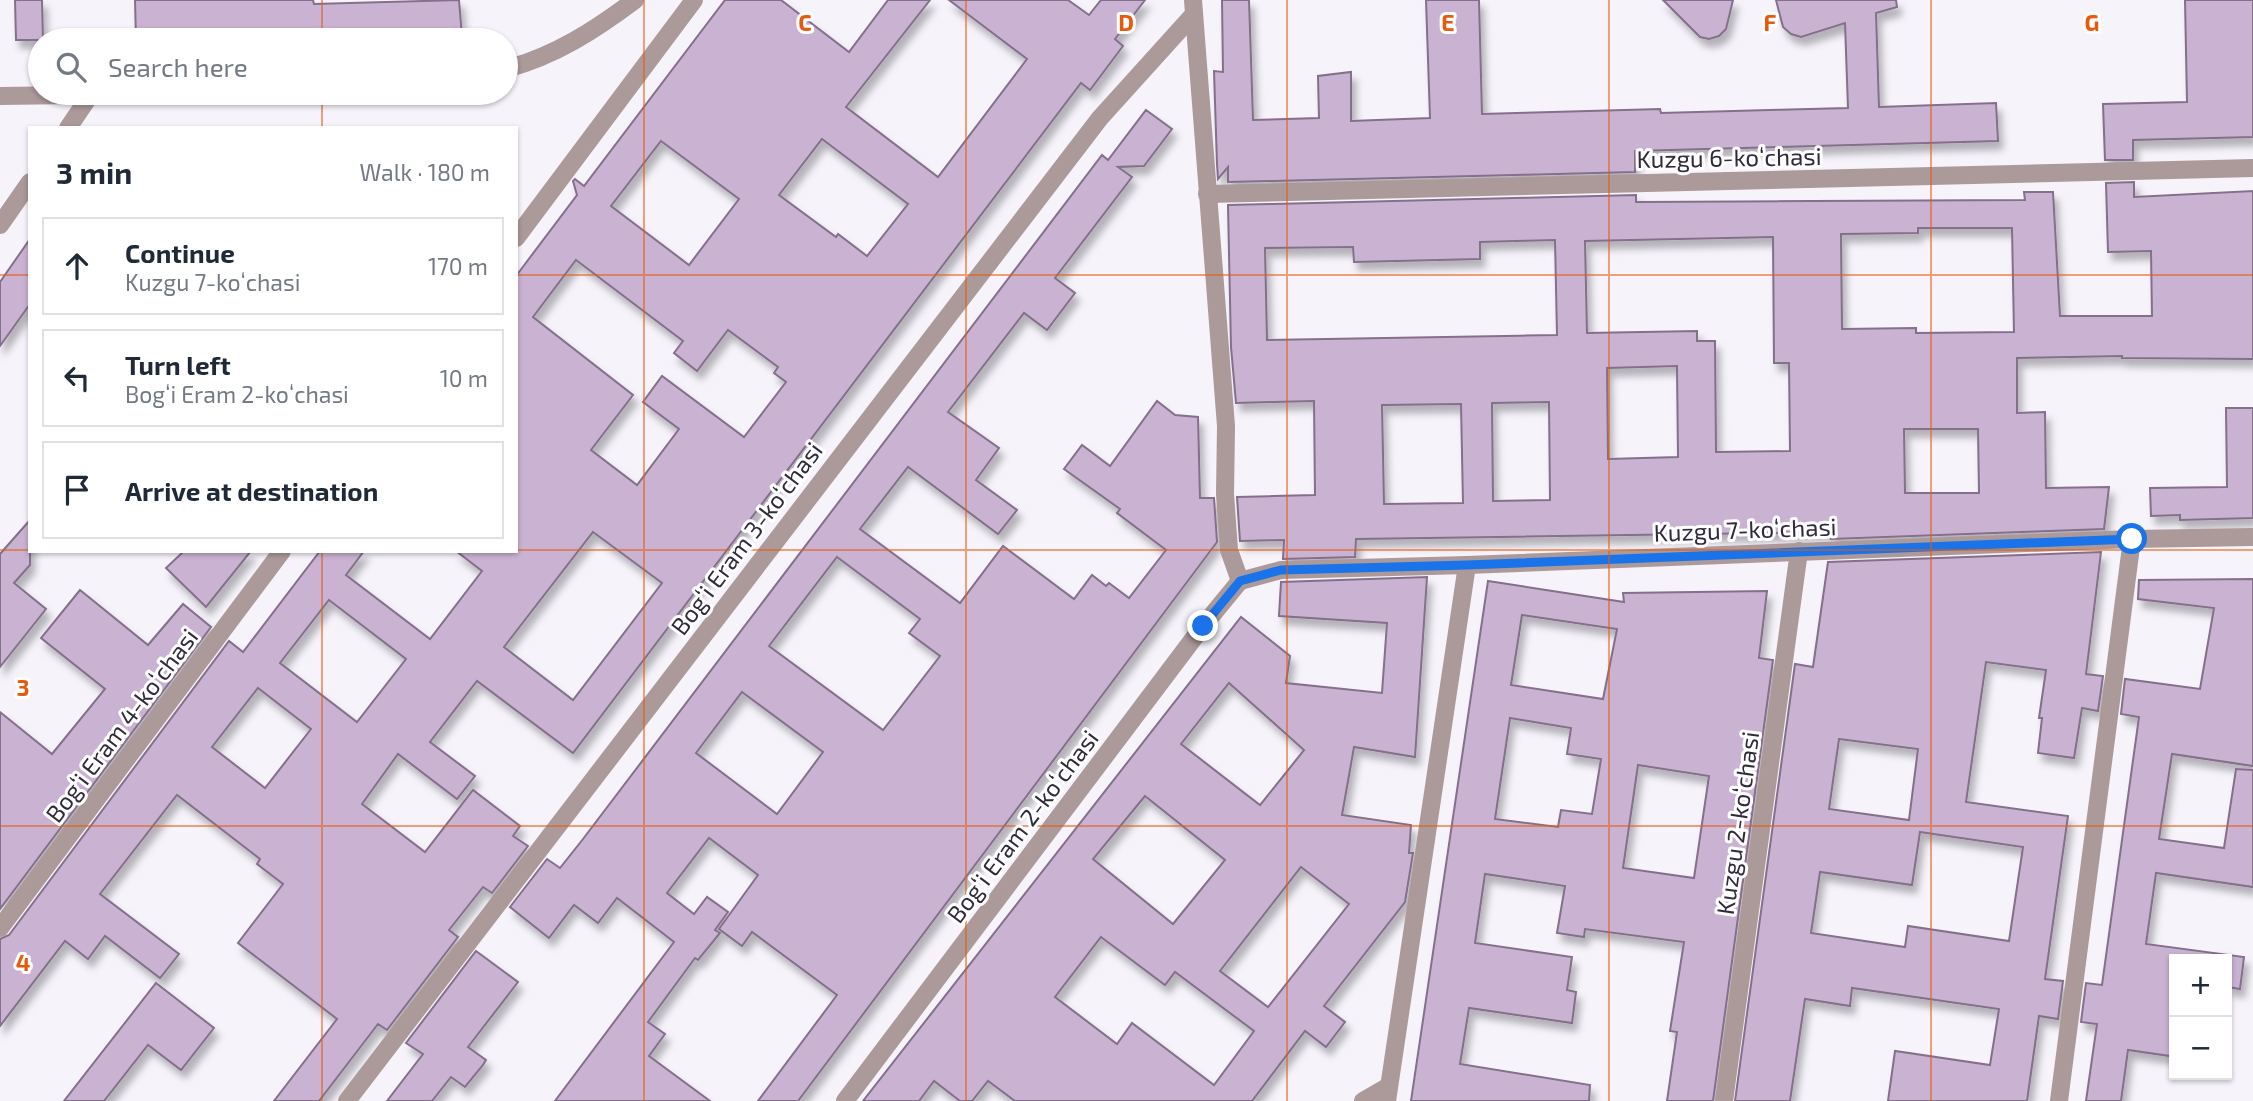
<!DOCTYPE html>
<meta charset="utf-8">
<style>
body{margin:0;font-family:"Exo 2",sans-serif;background:#f6f6f7;color:#1f2937}
.controls{position:absolute;right:21px;bottom:21px;display:grid;overflow:hidden;border-radius:0px;box-shadow:0 2px 5px #0004}
.controls button{width:63px;height:63px;display:grid;place-items:center;padding:0;border:0;border-bottom:2px solid #e0e1e3;background:#fff;color:#1f2937;font:35px sans-serif}
.stop{position:absolute;width:21px;height:21px;margin:-16px;border:5px solid #1a73e8;border-radius:50%;background:#fff}
.stop.end{background:#1a73e8;border-color:#fff;box-shadow:0 2px 7px #0008}
.list{margin:0;padding:0;list-style:none}
h2{display:flex;justify-content:space-between;align-items:center;height:91px;margin:0;padding:0 28px;font-size:30px}
h2 small{font-size:23px;font-weight:400;color:#747a83}
.list li{display:grid;grid-template-columns:46px 1fr auto;gap:21px;align-items:center;box-sizing:border-box;height:98px;margin:0 14px 14px;padding:0 14px;border:2px solid #e0e1e3;border-radius:0px}
.list b{display:block;font-size:26px;white-space:nowrap}
.list p{margin:0;font-size:23px;white-space:nowrap;color:#747a83}
.list em{font-size:23px;font-style:normal;color:#747a83}
.icon{flex:none;width:38px;height:38px;fill:none;stroke:currentColor;stroke-width:2;stroke-linecap:round;stroke-linejoin:round}
.map{position:relative;flex:none;width:2253px;height:1101px;overflow:hidden}
.search{position:absolute;background:#fff;box-shadow:0 2px 5px #0004;left:28px;top:28px;width:490px;height:77px;display:flex;align-items:center;gap:18px;box-sizing:border-box;padding:0 24px;border-radius:38px;color:#747a83;font-size:26px}
.panel{position:absolute;background:#fff;box-shadow:0 2px 5px #0004;left:28px;top:126px;width:490px;height:427px;border-radius:0px}
.map>svg:first-child{display:block}
</style>
<div class="map">
<svg width="2253" height="1101" viewBox="0 0 2253 1101">
<defs>
<filter id="shadow"><feDropShadow dx="4.5" dy="8" stdDeviation="3.5" flood-color="#0004"/></filter>
</defs>
<rect width="100%" height="100%" fill="#f6f3fb"/>
<!-- building -->
<g fill="#cab3d2" stroke="#846f8b" stroke-width="2" fill-rule="evenodd" filter="url(#shadow)">
<path d="M 15,0 L 42,0 L 43,40 L 16,40 Z"/>
<path d="M 135,0 L 313,0 L 314,4 L 459,0 L 462,37 L 355,40 L 136,40 Z"/>
<path d="M 725,0 L 781,0 L 849,52 L 888,0 L 930,0 L 846,107 L 938,177 L 1027,59 L 949,0 L 1068,0 L 1089,15 L 1101,0 L 1145,0 L 1115,39 L 1123,46 L 1090,90 L 1081,83 L 573,753 L 477,681 L 430,742 L 475,776 L 457,799 L 398,754 L 362,804 L 425,852 L 473,790 L 520,826 L 513,836 L 528,846 L 492,893 L 483,887 L 449,930 L 458,937 L 387,1030 L 378,1024 L 319,1101 L 274,1101 L 337,1019 L 238,943 L 283,884 L 257,864 L 260,859 L 177,795 L 100,894 L 179,954 L 160,978 L 105,936 L 88,959 L 65,941 L 0,1026 L 0,939 L 9,935 L 229,641 L 243,652 L 320,551 L 364,551 L 346,575 L 430,639 L 482,571 L 456,551 L 516,551 L 516,276 L 577,195 L 573,181 L 575,179 L 584,186 ZM 822,139 L 908,204 L 867,256 L 838,234 L 836,237 L 779,195 ZM 661,141 L 739,199 L 689,265 L 611,206 ZM 576,260 L 683,341 L 674,353 L 697,371 L 728,330 L 778,367 L 774,373 L 786,382 L 744,437 L 662,376 L 643,402 L 679,429 L 637,485 L 591,450 L 633,395 L 533,317 ZM 593,532 L 662,583 L 573,700 L 504,647 ZM 329,600 L 406,659 L 357,722 L 280,663 ZM 258,688 L 311,729 L 265,788 L 212,747 Z"/>
<path d="M 1222,0 L 1249,0 L 1253,120 L 1319,118 L 1318,76 L 1351,72 L 1351,121 L 1430,118 L 1426,0 L 1479,0 L 1482,114 L 1660,109 L 1661,113 L 1848,108 L 1845,23 L 1801,37 L 1791,34 L 1783,27 L 1776,0 L 1896,0 L 1897,7 L 1876,13 L 1879,107 L 1996,103 L 1998,141 L 1635,151 L 1635,172 L 1228,182 L 1228,167 L 1218,179 L 1217,164 L 1214,71 L 1223,72 Z"/>
<path d="M 1663,0 L 1733,0 L 1726,29 L 1719,36 L 1709,39 L 1700,37 Z"/>
<path d="M 2185,0 L 2253,0 L 2253,137 L 2133,140 L 2133,160 L 2105,160 L 2103,104 L 2187,102 Z"/>
<path d="M 1146,110 L 1172,129 L 1144,166 L 1118,167 L 1132,177 L 1055,278 L 1075,293 L 1047,330 L 1024,313 L 948,412 L 999,448 L 976,480 L 1017,510 L 998,534 L 908,467 L 860,529 L 960,603 L 1003,546 L 1074,599 L 1092,575 L 1106,586 L 1109,583 L 1129,598 L 1166,550 L 1117,513 L 1120,509 L 1064,469 L 1082,445 L 1110,466 L 1157,401 L 1175,415 L 1198,417 L 1200,498 L 1214,498 L 1217,542 L 798,1101 L 758,1101 L 837,995 L 752,932 L 742,946 L 719,929 L 758,875 L 709,838 L 667,893 L 694,914 L 707,897 L 728,912 L 715,930 L 720,933 L 698,960 L 695,958 L 648,1022 L 665,1034 L 649,1056 L 710,1101 L 555,1101 L 674,942 L 617,898 L 598,923 L 574,905 L 549,938 L 510,907 L 547,859 L 560,868 L 583,839 L 1102,155 L 1108,160 ZM 837,557 L 920,619 L 909,633 L 940,656 L 883,730 L 769,646 ZM 742,692 L 823,752 L 777,814 L 696,753 Z"/>
<path d="M 2134,182 L 2134,197 L 2253,191 L 2253,359 L 2122,358 L 2122,356 L 2017,358 L 2017,413 L 2045,412 L 2046,488 L 2109,487 L 2104,529 L 1831,539 L 1832,532 L 1356,539 L 1355,557 L 1283,559 L 1284,540 L 1240,541 L 1237,497 L 1315,495 L 1314,401 L 1236,403 L 1231,347 L 1228,205 L 1636,195 L 1636,202 L 2025,200 L 2024,192 L 2053,192 L 2060,316 L 2152,316 L 2151,251 L 2108,252 L 2106,183 ZM 1918,228 L 2012,228 L 2014,332 L 1916,333 L 1916,328 L 1842,329 L 1841,234 L 1918,233 ZM 1773,237 L 1774,363 L 1789,363 L 1790,451 L 1716,452 L 1715,341 L 1697,341 L 1697,331 L 1587,333 L 1585,241 ZM 1555,240 L 1557,335 L 1267,340 L 1265,248 L 1353,247 L 1354,262 L 1480,259 L 1480,242 ZM 1677,366 L 1678,457 L 1608,459 L 1607,368 ZM 1549,402 L 1550,500 L 1493,501 L 1492,403 ZM 1461,404 L 1463,503 L 1384,504 L 1382,405 ZM 1904,429 L 1978,429 L 1979,493 L 1905,493 Z"/>
<path d="M 30,239 L 30,304 L 0,346 L 0,282 Z"/>
<path d="M 2226,408 L 2253,408 L 2253,518 L 2180,520 L 2180,515 L 2151,516 L 2150,488 L 2227,487 Z"/>
<path d="M 30,520 L 30,565 L 14,583 L 46,609 L 0,667 L 0,554 Z"/>
<path d="M 184,551 L 251,551 L 206,607 L 166,568 Z"/>
<path d="M 2101,552 L 2086,674 L 2103,676 L 2098,711 L 2082,708 L 2074,758 L 2038,753 L 2042,718 L 2039,718 L 2046,670 L 1986,662 L 1966,802 L 2068,816 L 2045,979 L 2063,981 L 2058,1019 L 2039,1016 L 2027,1101 L 1888,1101 L 1895,1051 L 1990,1065 L 1999,1009 L 1852,988 L 1850,1006 L 1805,999 L 1790,1101 L 1735,1101 L 1795,664 L 1813,667 L 1828,562 ZM 1839,739 L 1918,749 L 1909,820 L 1829,809 ZM 1920,832 L 2023,847 L 2009,941 L 1908,926 L 1905,947 L 1811,933 L 1820,872 L 1912,885 Z"/>
<path d="M 1427,577 L 1415,757 L 1354,747 L 1342,815 L 1411,825 L 1409,853 L 1413,853 L 1405,902 L 1324,1006 L 1345,1022 L 1326,1047 L 1305,1031 L 1252,1101 L 1015,1101 L 988,1081 L 972,1101 L 960,1101 L 934,1081 L 919,1101 L 863,1101 L 1241,617 L 1290,656 L 1286,683 L 1382,693 L 1387,623 L 1279,616 L 1281,582 ZM 1229,683 L 1304,750 L 1260,805 L 1181,744 ZM 1145,796 L 1225,860 L 1173,924 L 1093,859 ZM 1301,867 L 1349,904 L 1268,1007 L 1220,971 ZM 1101,937 L 1165,985 L 1175,972 L 1254,1031 L 1214,1085 L 1132,1023 L 1117,1044 L 1055,997 Z"/>
<path d="M 2253,579 L 2253,766 L 2172,754 L 2159,839 L 2224,848 L 2236,769 L 2253,770 L 2253,887 L 2156,873 L 2146,944 L 2244,957 L 2240,989 L 2227,987 L 2227,959 L 2174,959 L 2174,1035 L 2170,1056 L 2128,1050 L 2121,1101 L 2086,1101 L 2097,1024 L 2081,1022 L 2086,983 L 2102,985 L 2139,717 L 2121,714 L 2125,679 L 2200,689 L 2214,608 L 2138,599 L 2139,580 Z"/>
<path d="M 1488,581 L 1624,602 L 1623,593 L 1767,591 L 1759,658 L 1773,660 L 1713,1101 L 1667,1101 L 1677,1032 L 1670,1031 L 1684,942 L 1585,929 L 1584,937 L 1557,933 L 1565,886 L 1485,874 L 1475,943 L 1572,957 L 1567,990 L 1576,992 L 1572,1023 L 1469,1008 L 1460,1064 L 1590,1085 L 1589,1101 L 1411,1101 ZM 1522,615 L 1617,629 L 1603,699 L 1511,685 ZM 1510,718 L 1571,728 L 1567,754 L 1601,759 L 1592,814 L 1561,810 L 1558,827 L 1495,819 ZM 1638,765 L 1709,776 L 1694,878 L 1623,868 Z"/>
<path d="M 80,590 L 148,645 L 183,604 L 211,627 L 0,909 L 0,712 L 52,754 L 105,689 L 41,638 Z"/>
<path d="M 476,951 L 518,982 L 468,1047 L 486,1060 L 483,1065 L 465,1087 L 451,1077 L 432,1101 L 387,1101 L 423,1054 L 406,1043 Z"/>
<path d="M 156,983 L 214,1028 L 181,1070 L 148,1045 L 104,1101 L 64,1101 Z"/>
</g>
<g fill="none" stroke-linecap="round" stroke-linejoin="round">
<!-- minor -->
<g stroke="#ac999a" stroke-width="18">
<path d="M 1193,0 L 1226,426 L 1225,494 L 1229,550 L 1240,581"/>
<path d="M 506,69 C 555,56 595,30 635,0"/>
<path d="M 0,96 L 223,93"/>
<path d="M 68,128 L 89,97"/>
<path d="M 1207,194 L 2253,168"/>
<path d="M 0,225 L 30,182"/>
<path d="M 516,238 L 694,0"/>
<path d="M 1240,581 L 1281,570 L 1467,565 L 2132,539 L 2253,537"/>
<path d="M 0,928 L 282,551"/>
<path d="M 347,1101 L 1100,118 L 1194,14"/>
<path d="M 845,1101 L 1203,626 L 1240,581"/>
<path d="M 1363,1101 L 1389,1086"/>
<path d="M 1387,1101 L 1467,565"/>
<path d="M 1724,1101 L 1799,551"/>
<path d="M 2059,1101 L 2132,539"/>
</g>
</g>
<g fill="none" stroke-linecap="round" stroke-linejoin="round">
<!-- route -->
<path stroke="#1a73e8" stroke-width="9" d="M 1203,626 L 1240,581 L 1281,570 L 1467,565 L 2132,539"/>
</g>
<!-- grid -->
<path fill="none" stroke="#e8590c" stroke-width="2" stroke-opacity="0.55" d="M 322,0 L 322,40M 644,0 L 644,1101M 966,0 L 966,1101M 1287,0 L 1287,1101M 1609,0 L 1609,1101M 1931,0 L 1931,1101M 322,93 L 322,128M 0,275 L 30,275M 516,275 L 2253,275M 0,550 L 30,550M 516,550 L 2253,550M 322,551 L 322,1101M 0,826 L 2253,826"/>
<g text-anchor="middle" dominant-baseline="central" stroke-width="6" stroke-linejoin="round" paint-order="stroke">
<!-- street labels -->
<g font-size="24" fill="#302b39" stroke="#fff">
<text transform="translate(1729 157) rotate(-1)">Kuzgu 6-koʻchasi</text>
<text transform="translate(1745 529) rotate(-2)">Kuzgu 7-koʻchasi</text>
<text transform="translate(746 538) rotate(-53)">Bogʻi Eram 3-koʻchasi</text>
<text transform="translate(121 725) rotate(-53)">Bogʻi Eram 4-koʻchasi</text>
<text transform="translate(1737 823) rotate(-82)">Kuzgu 2-koʻchasi</text>
<text transform="translate(1022 826) rotate(-53)">Bogʻi Eram 2-koʻchasi</text>
</g>
</g>
<g font-size="23" text-anchor="middle" font-weight="bold" fill="#e8590c" stroke="#fff" stroke-width="6" stroke-linejoin="round" paint-order="stroke">
<text x="805" y="31">C</text>
<text x="1126" y="31">D</text>
<text x="1448" y="31">E</text>
<text x="1770" y="31">F</text>
<text x="2092" y="31">G</text>
<text x="23" y="696">3</text>
<text x="23" y="971">4</text>
</g>
</svg>
<div class="controls">
<button>+</button>
<button>−</button>
</div>
<div class="stop" style="left:2132px;top:539px"></div>
<div class="stop end" style="left:1203px;top:626px"></div>
<div class="search"><svg class="icon" aria-label="search" viewBox="0 0 24 24"><circle cx="10" cy="10" r="6"/><path d="M15 15l6 6"/></svg>Search here</div>
<section class="panel">
<h2>3 min<small>Walk · 180 m</small></h2>
<ul class="list">
<li><svg class="icon" aria-label="ahead" viewBox="0 0 24 24"><path d="M12 20V5M6 11l6-6 6 6"/></svg><div><b>Continue</b><p>Kuzgu 7-koʻchasi</p></div><em>170 m</em></li>
<li><svg class="icon" aria-label="left" viewBox="0 0 24 24"><path d="M17 20v-9H6M10 6l-5 5 5 5"/></svg><div><b>Turn left</b><p>Bogʻi Eram 2-koʻchasi</p></div><em>10 m</em></li>
<li><svg class="icon" aria-label="arrive" viewBox="0 0 24 24"><path d="M6 21V4h12l-3 4 3 4H6"/></svg><div><b>Arrive at destination</b></div></li>
</ul>
</section>
</div>
